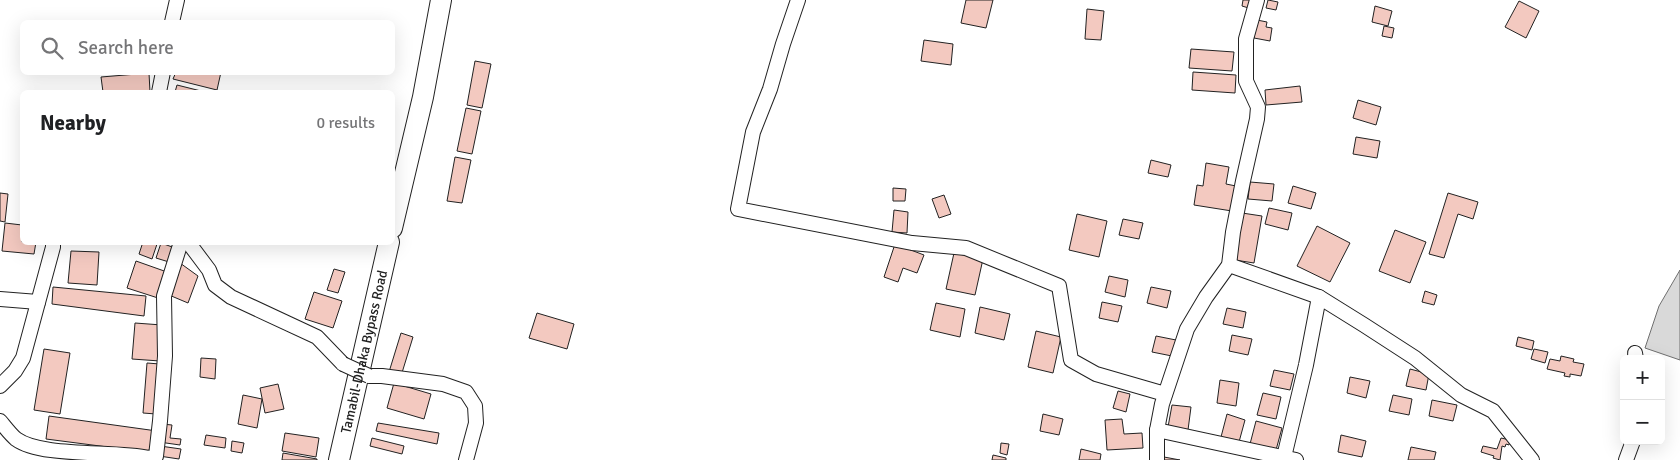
<!DOCTYPE html>
<meta charset="utf-8">
<style>
body{margin:0;font-family:Signika,sans-serif;background:#f2f2f2;color:#202124}
.controls{position:absolute;right:15px;bottom:15px;display:grid;overflow:hidden;border-radius:8px;box-shadow:0 5px 20px #0002}
.controls button{width:45px;height:45px;display:grid;place-items:center;padding:0;border:0;border-bottom:1px solid #e0e0e0;background:#fff;color:#202124;font:25px sans-serif}
.list{margin:0;padding:0;list-style:none}
h2{display:flex;justify-content:space-between;align-items:center;height:65px;margin:0;padding:0 20px;font-size:21px}
h2 small{font-size:16px;font-weight:400;color:#757577}
.icon{flex:none;width:28px;height:28px;fill:none;stroke:currentColor;stroke-width:2;stroke-linecap:round;stroke-linejoin:round}
.map{position:relative;flex:none;width:1680px;height:460px;overflow:hidden}
.search{position:absolute;background:#fff;box-shadow:0 5px 20px #0002;left:20px;top:20px;width:375px;height:55px;display:flex;align-items:center;gap:12px;box-sizing:border-box;padding:0 18px;border-radius:8px;color:#757577;font-size:19px}
.panel{position:absolute;background:#fff;box-shadow:0 5px 20px #0002;left:20px;top:90px;width:375px;height:155px;border-radius:8px}
.map>svg:first-child{display:block}
</style>
<div class="map">
<svg width="1680" height="460" viewBox="0 0 1680 460">
<rect width="100%" height="100%" fill="#fff"/>
<!-- water -->
<path fill="#d9d9d9" stroke="#6f6f6f" d="M 1680,270 L 1680,360 L 1645,348 L 1659,306 Z"/>
<!-- building -->
<g fill="#f3c9c0" stroke="#222">
<path d="M 966,0 L 993,0 L 986,28 L 961,23 Z"/>
<path d="M 1243,0 L 1254,0 L 1252,9 L 1242,6 Z"/>
<path d="M 1268,0 L 1278,2 L 1276,10 L 1266,8 Z"/>
<path d="M 1519,1 L 1539,11 L 1526,38 L 1505,27 Z"/>
<path d="M 1375,6 L 1392,11 L 1388,26 L 1372,22 Z"/>
<path d="M 1087,9 L 1104,11 L 1101,40 L 1085,39 Z"/>
<path d="M 1257,20 L 1267,22 L 1266,27 L 1272,28 L 1270,41 L 1254,38 Z"/>
<path d="M 1384,26 L 1394,28 L 1392,38 L 1382,36 Z"/>
<path d="M 924,40 L 953,44 L 951,65 L 921,61 Z"/>
<path d="M 1191,49 L 1234,52 L 1232,71 L 1189,68 Z"/>
<path d="M 475,61 L 491,64 L 482,108 L 467,105 Z"/>
<path d="M 176,72 L 221,72 L 217,90 L 173,79 Z"/>
<path d="M 1193,72 L 1236,75 L 1235,93 L 1192,90 Z"/>
<path d="M 149,73 L 150,92 L 103,92 L 101,77 Z"/>
<path d="M 177,85 L 205,92 L 175,92 Z"/>
<path d="M 1300,86 L 1302,102 L 1266,105 L 1265,90 Z"/>
<path d="M 1358,100 L 1381,107 L 1376,125 L 1353,118 Z"/>
<path d="M 466,108 L 481,111 L 472,154 L 457,151 Z"/>
<path d="M 1356,137 L 1380,141 L 1377,158 L 1353,154 Z"/>
<path d="M 455,157 L 471,160 L 462,203 L 447,201 Z"/>
<path d="M 1151,160 L 1171,165 L 1168,177 L 1148,173 Z"/>
<path d="M 1206,163 L 1229,167 L 1226,184 L 1236,186 L 1232,211 L 1194,205 L 1197,185 L 1203,186 Z"/>
<path d="M 1250,182 L 1274,184 L 1272,201 L 1248,199 Z"/>
<path d="M 1293,186 L 1316,193 L 1311,209 L 1288,203 Z"/>
<path d="M 893,188 L 906,189 L 905,201 L 893,201 Z"/>
<path d="M 0,193 L 8,194 L 5,222 L 0,221 Z"/>
<path d="M 1448,193 L 1478,202 L 1473,219 L 1458,214 L 1444,258 L 1429,254 Z"/>
<path d="M 944,195 L 951,214 L 939,218 L 932,199 Z"/>
<path d="M 1269,208 L 1292,213 L 1288,230 L 1265,224 Z"/>
<path d="M 894,210 L 908,212 L 907,233 L 892,232 Z"/>
<path d="M 1242,213 L 1262,216 L 1254,263 L 1235,260 Z"/>
<path d="M 1077,214 L 1107,221 L 1099,257 L 1069,250 Z"/>
<path d="M 1123,219 L 1143,223 L 1139,239 L 1119,235 Z"/>
<path d="M 5,223 L 22,225 L 22,242 L 36,242 L 34,254 L 2,251 Z"/>
<path d="M 1317,226 L 1350,243 L 1330,282 L 1297,266 Z"/>
<path d="M 1395,230 L 1426,242 L 1410,283 L 1379,271 Z"/>
<path d="M 143,242 L 157,244 L 152,259 L 139,254 Z"/>
<path d="M 161,243 L 175,248 L 169,262 L 156,258 Z"/>
<path d="M 895,244 L 924,255 L 917,273 L 903,268 L 898,282 L 884,277 Z"/>
<path d="M 71,251 L 99,252 L 97,285 L 68,283 Z"/>
<path d="M 954,253 L 983,259 L 975,295 L 946,289 Z"/>
<path d="M 136,261 L 167,272 L 158,298 L 127,288 Z"/>
<path d="M 180,263 L 198,276 L 188,303 L 169,295 Z"/>
<path d="M 334,269 L 345,272 L 338,293 L 327,290 Z"/>
<path d="M 1109,276 L 1128,280 L 1125,297 L 1105,292 Z"/>
<path d="M 53,287 L 146,296 L 144,316 L 52,304 Z"/>
<path d="M 1151,287 L 1171,291 L 1167,308 L 1147,303 Z"/>
<path d="M 1425,291 L 1437,295 L 1434,305 L 1422,302 Z"/>
<path d="M 314,292 L 342,301 L 333,328 L 305,319 Z"/>
<path d="M 1102,302 L 1122,306 L 1118,322 L 1099,318 Z"/>
<path d="M 936,303 L 965,309 L 960,337 L 930,330 Z"/>
<path d="M 980,307 L 1010,314 L 1004,340 L 975,333 Z"/>
<path d="M 1227,308 L 1246,312 L 1243,328 L 1223,324 Z"/>
<path d="M 537,313 L 574,324 L 567,349 L 529,338 Z"/>
<path d="M 135,323 L 162,325 L 160,361 L 132,359 Z"/>
<path d="M 1036,331 L 1061,337 L 1053,373 L 1028,367 Z"/>
<path d="M 401,333 L 413,337 L 401,376 L 389,372 Z"/>
<path d="M 1232,335 L 1252,339 L 1248,355 L 1229,351 Z"/>
<path d="M 1156,336 L 1176,340 L 1172,356 L 1152,352 Z"/>
<path d="M 1518,337 L 1534,341 L 1532,350 L 1516,346 Z"/>
<path d="M 44,349 L 70,353 L 60,414 L 34,410 Z"/>
<path d="M 1534,349 L 1548,352 L 1545,363 L 1531,359 Z"/>
<path d="M 1561,356 L 1574,359 L 1573,362 L 1584,364 L 1581,376 L 1570,374 L 1570,377 L 1564,376 L 1565,373 L 1547,369 L 1550,359 L 1560,361 Z"/>
<path d="M 201,358 L 216,359 L 215,379 L 200,377 Z"/>
<path d="M 147,363 L 160,364 L 156,414 L 143,413 Z"/>
<path d="M 1410,369 L 1429,374 L 1426,390 L 1406,386 Z"/>
<path d="M 1274,370 L 1294,374 L 1290,390 L 1270,386 Z"/>
<path d="M 1350,377 L 1370,381 L 1366,398 L 1347,393 Z"/>
<path d="M 1220,380 L 1239,383 L 1236,406 L 1217,403 Z"/>
<path d="M 394,383 L 431,394 L 424,419 L 387,408 Z"/>
<path d="M 278,384 L 284,409 L 265,413 L 260,388 Z"/>
<path d="M 1118,391 L 1130,394 L 1126,412 L 1113,408 Z"/>
<path d="M 1263,393 L 1281,397 L 1276,419 L 1257,415 Z"/>
<path d="M 243,395 L 262,399 L 257,428 L 238,424 Z"/>
<path d="M 1393,395 L 1412,399 L 1409,415 L 1389,411 Z"/>
<path d="M 1432,400 L 1457,405 L 1453,421 L 1429,416 Z"/>
<path d="M 1172,405 L 1191,407 L 1188,430 L 1168,427 Z"/>
<path d="M 1043,414 L 1063,419 L 1059,435 L 1040,431 Z"/>
<path d="M 1227,414 L 1245,420 L 1239,442 L 1221,437 Z"/>
<path d="M 49,416 L 157,431 L 154,453 L 46,439 Z"/>
<path d="M 1122,419 L 1124,434 L 1142,433 L 1143,448 L 1107,450 L 1105,420 Z"/>
<path d="M 1256,421 L 1282,428 L 1276,450 L 1250,444 Z"/>
<path d="M 378,423 L 439,433 L 437,444 L 376,431 Z"/>
<path d="M 162,424 L 172,425 L 170,438 L 181,439 L 180,445 L 159,442 Z"/>
<path d="M 285,433 L 319,438 L 316,457 L 282,451 Z"/>
<path d="M 206,435 L 226,438 L 225,448 L 204,445 Z"/>
<path d="M 1341,435 L 1366,441 L 1362,457 L 1338,452 Z"/>
<path d="M 372,438 L 404,446 L 402,454 L 370,446 Z"/>
<path d="M 1501,438 L 1510,440 L 1509,445 L 1506,444 L 1505,447 L 1502,446 L 1500,460 L 1493,458 L 1494,456 L 1481,452 L 1483,446 L 1497,449 Z"/>
<path d="M 232,441 L 244,443 L 242,453 L 231,451 Z"/>
<path d="M 1001,443 L 1009,444 L 1007,455 L 1000,453 Z"/>
<path d="M 160,446 L 181,449 L 179,459 L 159,456 Z"/>
<path d="M 1411,447 L 1436,452 L 1434,460 L 1408,460 Z"/>
<path d="M 1081,449 L 1101,454 L 1100,460 L 1079,460 Z"/>
<path d="M 283,453 L 317,459 L 317,460 L 282,460 Z"/>
<path d="M 993,455 L 1006,458 L 1006,460 L 992,460 Z"/>
<path d="M 1164,457 L 1180,460 L 1163,460 Z"/>
</g>
<g fill="none" stroke-linecap="round" stroke-linejoin="round">
<defs>
<g id="minor">
<path d="M 798,0 L 783,44 L 770,89 L 753,132 L 738,209 L 912,243 L 966,248 L 1059,286 L 1071,360 L 1096,374 L 1165,394"/>
<path d="M 172,22 L 177,0"/>
<path d="M 159,92 L 163,72"/>
<path d="M 188,242 L 209,270 L 215,285 L 231,297 L 317,337 L 343,364"/>
<path d="M 1229,265 L 1319,297 L 1364,325 L 1415,358 L 1461,395 L 1493,411 L 1532,460"/>
<path d="M 0,299 L 38,302"/>
<path d="M 1635,353 L 1636,359"/>
<path d="M 369,376 L 382,376 L 443,384 L 466,392 L 475,406 L 476,423 L 466,460"/>
<path d="M 0,386 L 15,371 L 23,358 L 53,247 L 53,242"/>
<path d="M 0,421 C 5,427 10,434 16,439 C 42,458 115,450 149,458 L 156,456 L 160,421 L 165,356 L 164,296 L 181,242"/>
<path d="M 1157,430 L 1296,460"/>
<path d="M 1284,457 L 1306,365 L 1319,297"/>
<path d="M 1157,460 L 1157,430 L 1162,404 L 1187,329 L 1206,297 L 1229,265 L 1233,232 L 1243,181 L 1257,119 L 1258,107 L 1246,81 L 1246,39 L 1257,0"/>
<path d="M 1626,460 L 1633,441"/>
</g>
<g id="highway">
<path d="M 392,228 L 423,97 L 441,0"/>
<path id="s1" d="M 339,460 L 389,242"/>
</g>
</defs>
<!-- minor casing -->
<use href="#minor" stroke="#222" stroke-width="16"/>
<!-- highway casing -->
<use href="#highway" stroke="#222" stroke-width="22"/>
<!-- minor -->
<use href="#minor" stroke="#fff" stroke-width="14"/>
<!-- highway -->
<use href="#highway" stroke="#fff" stroke-width="20"/>
<defs>
<path id="minor-bridge" d="M 343,364 L 369,376"/>
</defs>
<!-- minor-bridge casing -->
<use href="#minor-bridge" stroke="#222" stroke-width="16" stroke-linecap="butt"/>
<!-- minor-bridge -->
<use href="#minor-bridge" stroke="#fff" stroke-width="14"/>
</g>
<g text-anchor="middle" dominant-baseline="central" stroke-width="4" stroke-linejoin="round" paint-order="stroke">
<!-- street labels -->
<g font-size="14" fill="#222" stroke="#fff">
<text stroke="none"><textPath href="#s1" startOffset="111">Tamabil-Dhaka Bypass Road</textPath></text>
</g>
</g>
</svg>
<div class="controls">
<button>+</button>
<button>−</button>
</div>
<div class="search"><svg class="icon" aria-label="search" viewBox="0 0 24 24"><circle cx="10" cy="10" r="6"/><path d="M15 15l6 6"/></svg>Search here</div>
<section class="panel">
<h2>Nearby<small>0 results</small></h2>
<ul class="list">
</ul>
</section>
</div>
